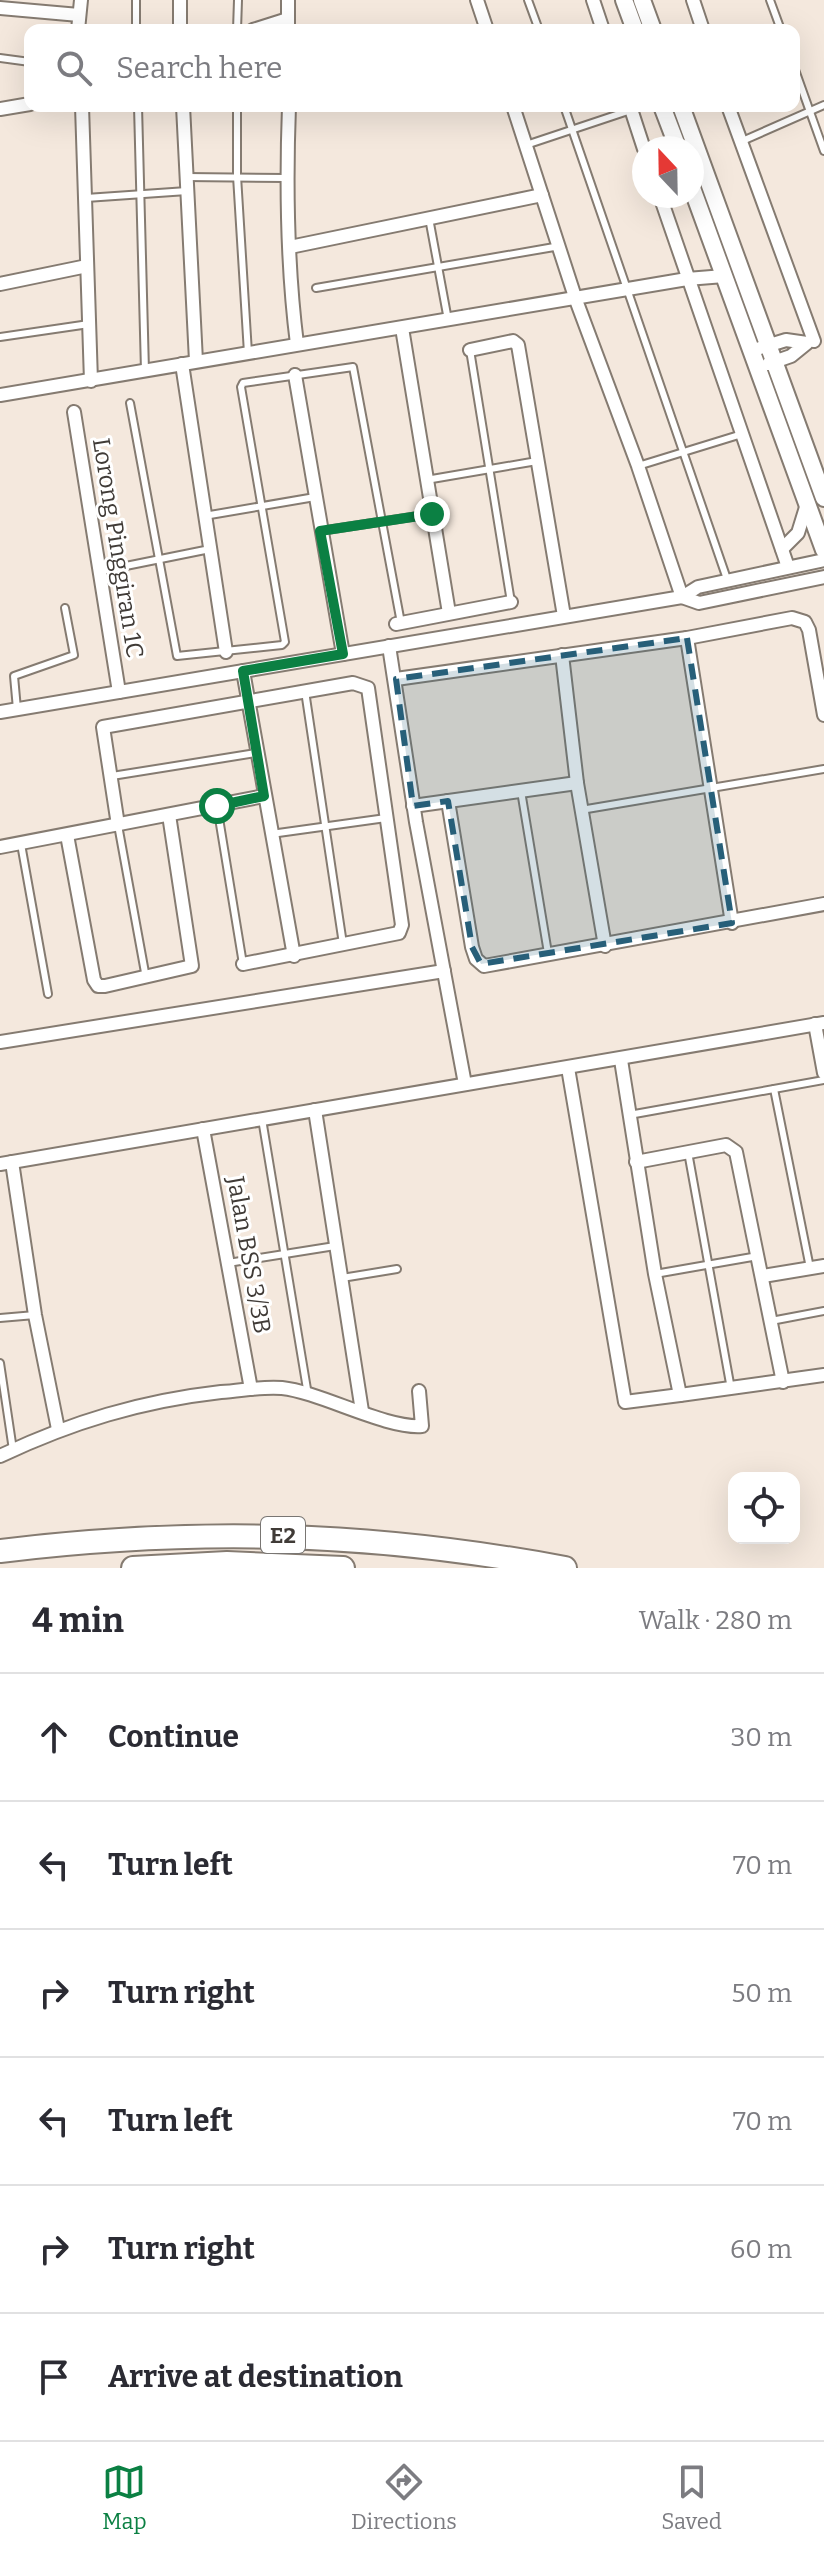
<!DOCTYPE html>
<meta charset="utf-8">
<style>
body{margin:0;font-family:Bitter,serif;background:#f2f2f3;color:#2b2b33}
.controls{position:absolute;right:24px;bottom:24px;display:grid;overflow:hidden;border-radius:16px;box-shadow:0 8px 32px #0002}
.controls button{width:72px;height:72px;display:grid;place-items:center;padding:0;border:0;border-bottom:2px solid #e1e1e2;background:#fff;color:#2b2b33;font:40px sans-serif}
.compass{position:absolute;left:632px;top:136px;width:72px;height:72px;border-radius:50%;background:#fff;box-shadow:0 8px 32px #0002;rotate:338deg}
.stop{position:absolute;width:24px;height:24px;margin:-18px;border:6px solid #0b8043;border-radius:50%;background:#fff}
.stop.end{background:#0b8043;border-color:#fff;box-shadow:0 2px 8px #0008}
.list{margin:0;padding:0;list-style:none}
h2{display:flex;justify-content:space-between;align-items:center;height:104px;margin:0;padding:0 32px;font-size:34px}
h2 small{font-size:26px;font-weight:400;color:#7c7c81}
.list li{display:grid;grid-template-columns:52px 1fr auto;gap:24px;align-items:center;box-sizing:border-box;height:128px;padding:0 32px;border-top:2px solid #e1e1e2}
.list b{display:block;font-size:30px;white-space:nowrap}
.list em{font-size:26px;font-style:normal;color:#7c7c81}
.icon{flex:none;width:44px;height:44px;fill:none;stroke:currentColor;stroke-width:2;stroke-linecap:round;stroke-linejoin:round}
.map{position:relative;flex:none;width:824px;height:1568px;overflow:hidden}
.search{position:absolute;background:#fff;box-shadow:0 8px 32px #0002;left:24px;right:24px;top:24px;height:88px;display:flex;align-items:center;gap:20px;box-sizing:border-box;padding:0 28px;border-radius:16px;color:#7c7c81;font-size:30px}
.sheet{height:872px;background:#fff}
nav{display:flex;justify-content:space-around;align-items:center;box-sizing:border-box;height:112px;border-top:2px solid #e1e1e2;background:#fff;font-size:22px;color:#7c7c81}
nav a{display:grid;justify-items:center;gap:4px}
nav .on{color:#0b8043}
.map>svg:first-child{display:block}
</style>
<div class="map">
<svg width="824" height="1568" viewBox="0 0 824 1568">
<rect width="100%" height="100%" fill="#f4e8dd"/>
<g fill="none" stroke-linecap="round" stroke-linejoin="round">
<defs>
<g id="service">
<path d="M 136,0 L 136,30"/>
<path d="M 528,0 L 539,30"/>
<path d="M 770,0 L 781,30"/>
<path d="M 237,30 L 238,0"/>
<path d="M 0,58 L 30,62"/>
<path d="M 794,67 L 824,151"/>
<path d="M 138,106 L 145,371"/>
<path d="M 237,106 L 237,176 L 248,353"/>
<path d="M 564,106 L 727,579"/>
<path d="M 740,142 L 824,105"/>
<path d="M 526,145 L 631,110"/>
<path d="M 186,177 L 286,178"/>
<path d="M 86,198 L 187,191"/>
<path d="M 429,218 L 448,320"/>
<path d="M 316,288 L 560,246"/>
<path d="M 0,337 L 89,324"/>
<path d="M 470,350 L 511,602"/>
<path d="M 130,403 L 177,656 L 282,645 L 285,642 L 241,387 L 243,383 L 353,367 L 401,623"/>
<path d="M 638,466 L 742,434"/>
<path d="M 426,480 L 537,461"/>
<path d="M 204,516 L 315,497"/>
<path d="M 320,531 L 431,514"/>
<path d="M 101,571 L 210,549"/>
<path d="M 305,691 L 343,944"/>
<path d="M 17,709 L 14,676 L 74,655 L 65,608"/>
<path d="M 112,776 L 256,753"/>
<path d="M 521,791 L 548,953"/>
<path d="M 217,806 L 243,964"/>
<path d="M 581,810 L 824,769"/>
<path d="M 118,825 L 146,978"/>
<path d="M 271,834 L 386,818"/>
<path d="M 21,844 L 48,994"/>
<path d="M 774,1089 L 810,1268"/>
<path d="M 629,1115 L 824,1080"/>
<path d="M 262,1119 L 308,1395"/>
<path d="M 688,1152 L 731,1389"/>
<path d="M 228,1263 L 335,1246"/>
<path d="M 655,1274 L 758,1256"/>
<path d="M 342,1278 L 397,1269"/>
<path d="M 0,1318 L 35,1315"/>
<path d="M 771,1321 L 824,1311"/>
<path d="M 0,1363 L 13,1450"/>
</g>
<g id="minor">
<path d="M 180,0 L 180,30"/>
<path d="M 288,0 L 288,30"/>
<path d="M 477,0 L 487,30"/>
<path d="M 593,0 L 603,30"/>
<path d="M 693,0 L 703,30"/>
<path d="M 0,8 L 79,15"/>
<path d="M 78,30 L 81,0"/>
<path d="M 253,30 L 288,19"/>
<path d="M 82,106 L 91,381"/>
<path d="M 183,106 L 196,361"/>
<path d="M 289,106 C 286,185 287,265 297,344"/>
<path d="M 513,106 L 576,300 L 638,466 L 682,597"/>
<path d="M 630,106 L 644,149"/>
<path d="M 728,106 L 814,341"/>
<path d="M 0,109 L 30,104"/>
<path d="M 660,196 L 788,567"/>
<path d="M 290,247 L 542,195"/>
<path d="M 0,284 L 87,266"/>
<path d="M 402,328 L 449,613"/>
<path d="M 760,348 L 786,340 L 807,343 L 791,356 L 768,364"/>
<path d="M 470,350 L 513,341 L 518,345 L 564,616"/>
<path d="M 182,364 L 226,652"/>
<path d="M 295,375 L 343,654"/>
<path d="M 0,395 L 687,279 L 724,276"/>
<path d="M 74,412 L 119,692"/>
<path d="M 782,549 L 798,533 L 807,504"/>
<path d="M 682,597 L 699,603 L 824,577"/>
<path d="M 396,624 L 511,602"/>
<path d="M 687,638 L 732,923"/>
<path d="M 389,646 L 416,822 L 465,1084"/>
<path d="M 562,655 L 577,783 L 605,946"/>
<path d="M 243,671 L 294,956"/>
<path d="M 396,679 L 687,638 L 792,618 L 805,622 L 809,630 L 824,715"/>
<path d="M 0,712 L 682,597 L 698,587 L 824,560"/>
<path d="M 448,801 L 472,947 L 476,959 L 484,966 L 824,904"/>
<path d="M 413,806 L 577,783"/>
<path d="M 118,825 L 103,727 L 353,683 L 368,688 L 402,925 L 399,933 L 243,964"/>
<path d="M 67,835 L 94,980 L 98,986 L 105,986 L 192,966 L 169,815"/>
<path d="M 0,847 L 264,796"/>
<path d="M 815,1024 L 824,1073"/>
<path d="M 0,1042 L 444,971"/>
<path d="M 621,1060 L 655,1274 L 680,1395 L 824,1375"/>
<path d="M 568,1068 L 625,1402 L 680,1395"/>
<path d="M 315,1110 L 362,1411"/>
<path d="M 203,1129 L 251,1389"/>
<path d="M 12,1162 L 35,1315 L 58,1429"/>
<path d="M 636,1162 L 726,1145 L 736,1152 L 783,1382"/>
<path d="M 0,1164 L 824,1023"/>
<path d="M 763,1276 L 824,1266"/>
<path d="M 0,1456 C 72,1422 141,1401 221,1392 C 241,1391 262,1386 282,1388 C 320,1392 386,1429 422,1426 L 419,1391"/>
</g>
<g id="tertiary">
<path d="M 624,0 L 635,30"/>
<path d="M 642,0 L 653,30"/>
<path d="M 662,106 L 678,148"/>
<path d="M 681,106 L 824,498"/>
<path d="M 692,188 L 824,550"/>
</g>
<g id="motorway">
<path d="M 0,1551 C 197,1527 371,1532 565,1568"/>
<path d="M 133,1568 L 227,1563 L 343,1568"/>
</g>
</defs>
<!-- service casing -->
<use href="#service" stroke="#857b71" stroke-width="10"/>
<!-- minor casing -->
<use href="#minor" stroke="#857b71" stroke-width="16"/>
<!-- tertiary casing -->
<use href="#tertiary" stroke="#857b71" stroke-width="20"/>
<!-- motorway casing -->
<use href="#motorway" stroke="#857b71" stroke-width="26"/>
<!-- service -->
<use href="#service" stroke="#fff" stroke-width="6"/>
<!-- minor -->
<use href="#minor" stroke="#fff" stroke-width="12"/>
<!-- tertiary -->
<use href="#tertiary" stroke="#fff" stroke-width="16"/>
<!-- motorway -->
<use href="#motorway" stroke="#fff" stroke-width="22"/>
</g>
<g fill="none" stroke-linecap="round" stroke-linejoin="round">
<!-- route -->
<path stroke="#0b8043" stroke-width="10" d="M 217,806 L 264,796 L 243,671 L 343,654 L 320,531 L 432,514"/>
</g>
<!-- marked area -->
<path fill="#275f79" fill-opacity="0.2" stroke="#275f79" stroke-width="6" stroke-dasharray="16 10" stroke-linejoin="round" d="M 687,638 L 732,923 L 481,964 L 472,947 L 448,801 L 413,806 L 396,679 Z"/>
<g text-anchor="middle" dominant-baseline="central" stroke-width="6" stroke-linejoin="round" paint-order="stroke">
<!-- shield labels -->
<rect fill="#fff" stroke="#797673" stroke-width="2" x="261" y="1517" width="44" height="36" rx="6"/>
<g font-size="22" font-weight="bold" fill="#403b37">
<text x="283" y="1535">E2</text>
</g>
<!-- street labels -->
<g font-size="24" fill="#403b37" stroke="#fff">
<text transform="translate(118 548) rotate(81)">Lorong Pinggiran 1C</text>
<text transform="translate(249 1255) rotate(80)">Jalan BSS 3/3B</text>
</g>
</g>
</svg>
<div class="controls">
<button><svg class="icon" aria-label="locate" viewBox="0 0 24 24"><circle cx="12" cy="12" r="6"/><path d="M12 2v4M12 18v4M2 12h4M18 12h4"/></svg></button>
</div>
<svg class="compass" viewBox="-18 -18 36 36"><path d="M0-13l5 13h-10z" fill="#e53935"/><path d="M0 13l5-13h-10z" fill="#7c7c81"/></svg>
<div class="stop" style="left:217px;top:806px"></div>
<div class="stop end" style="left:432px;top:514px"></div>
<div class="search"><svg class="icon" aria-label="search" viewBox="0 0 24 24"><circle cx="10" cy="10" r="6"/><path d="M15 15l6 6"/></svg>Search here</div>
</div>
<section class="sheet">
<h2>4 min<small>Walk · 280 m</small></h2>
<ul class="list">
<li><svg class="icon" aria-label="ahead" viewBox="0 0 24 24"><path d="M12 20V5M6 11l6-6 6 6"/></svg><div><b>Continue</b></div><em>30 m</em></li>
<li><svg class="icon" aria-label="left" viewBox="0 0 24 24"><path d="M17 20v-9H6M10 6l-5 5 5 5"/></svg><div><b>Turn left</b></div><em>70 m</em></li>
<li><svg class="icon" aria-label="right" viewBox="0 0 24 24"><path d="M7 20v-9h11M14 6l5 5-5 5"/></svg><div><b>Turn right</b></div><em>50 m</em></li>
<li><svg class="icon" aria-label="left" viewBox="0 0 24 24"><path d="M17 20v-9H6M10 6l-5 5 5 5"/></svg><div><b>Turn left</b></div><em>70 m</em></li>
<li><svg class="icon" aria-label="right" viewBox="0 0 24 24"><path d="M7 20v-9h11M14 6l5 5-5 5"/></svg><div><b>Turn right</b></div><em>60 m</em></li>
<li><svg class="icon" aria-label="arrive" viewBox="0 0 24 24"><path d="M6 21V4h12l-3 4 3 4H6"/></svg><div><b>Arrive at destination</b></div></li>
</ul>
</section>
<nav>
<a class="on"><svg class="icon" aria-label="map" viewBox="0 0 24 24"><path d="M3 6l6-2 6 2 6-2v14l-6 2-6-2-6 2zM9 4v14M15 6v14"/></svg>Map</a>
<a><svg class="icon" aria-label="directions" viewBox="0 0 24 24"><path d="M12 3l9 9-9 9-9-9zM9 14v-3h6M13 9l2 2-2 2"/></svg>Directions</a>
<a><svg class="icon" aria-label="saved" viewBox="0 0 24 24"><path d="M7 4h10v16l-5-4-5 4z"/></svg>Saved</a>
</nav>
